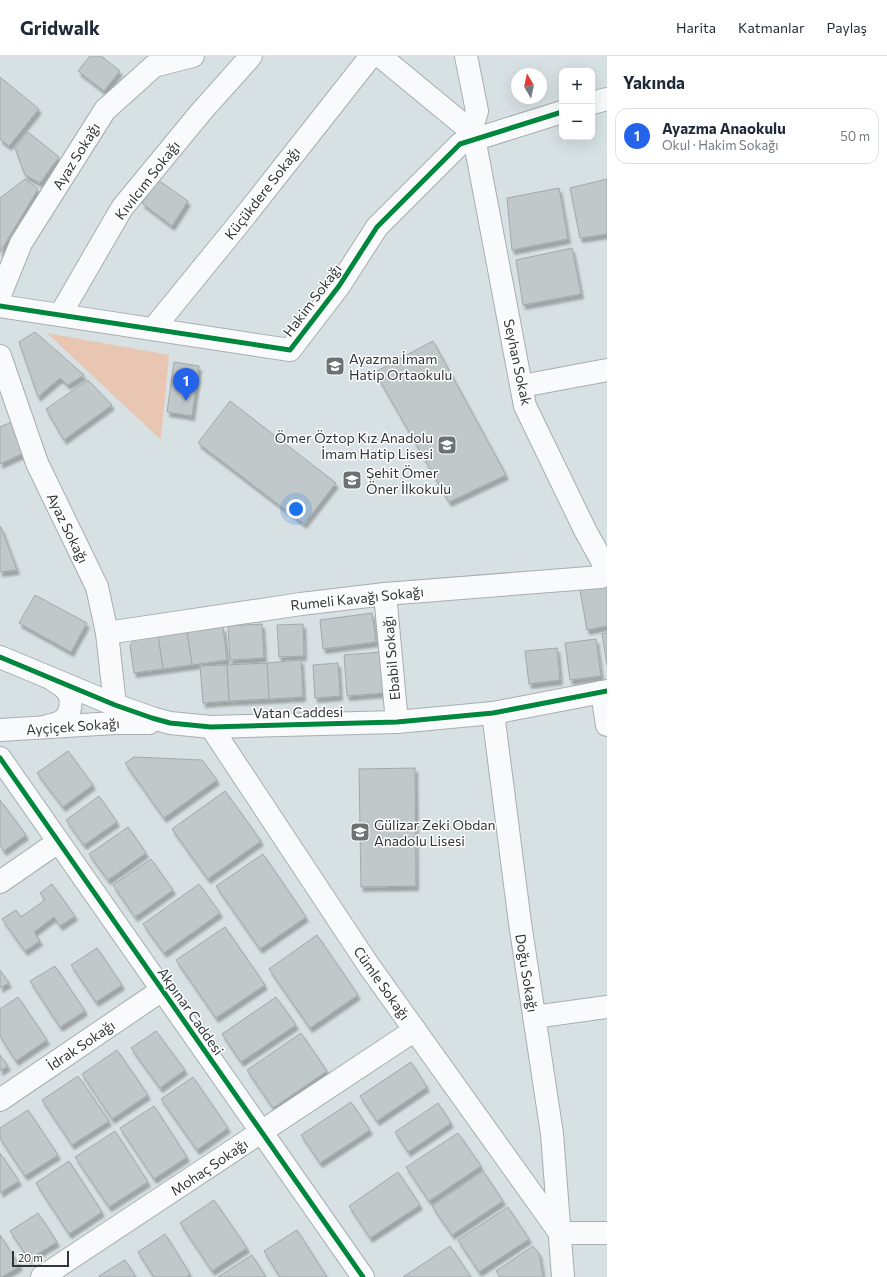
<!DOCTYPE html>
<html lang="tr">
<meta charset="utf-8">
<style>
body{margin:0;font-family:Commissioner,sans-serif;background:#f6f6f7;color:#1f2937}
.controls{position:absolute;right:12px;top:12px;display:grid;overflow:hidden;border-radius:8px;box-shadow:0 4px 16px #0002}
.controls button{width:36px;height:36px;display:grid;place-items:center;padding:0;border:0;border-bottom:1px solid #e0e1e3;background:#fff;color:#1f2937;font:20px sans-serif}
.compass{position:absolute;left:511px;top:12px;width:36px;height:36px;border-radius:50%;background:#fff;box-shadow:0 4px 16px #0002;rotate:351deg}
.scale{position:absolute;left:12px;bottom:10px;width:57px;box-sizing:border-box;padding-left:4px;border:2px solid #303638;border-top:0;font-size:11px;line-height:14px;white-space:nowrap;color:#303638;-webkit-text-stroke:3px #fff;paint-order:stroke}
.you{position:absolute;left:296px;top:453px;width:14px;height:14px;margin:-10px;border:3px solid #fff;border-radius:50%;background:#1a73e8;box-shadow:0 0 0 6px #1a73e833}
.badge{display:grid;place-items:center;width:26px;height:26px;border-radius:50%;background:#2563eb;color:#fff;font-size:13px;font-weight:700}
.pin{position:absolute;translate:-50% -33px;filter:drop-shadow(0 1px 2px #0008)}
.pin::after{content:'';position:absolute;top:21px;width:14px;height:12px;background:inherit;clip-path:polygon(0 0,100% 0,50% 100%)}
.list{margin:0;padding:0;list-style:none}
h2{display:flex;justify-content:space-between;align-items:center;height:52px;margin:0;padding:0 16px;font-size:17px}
h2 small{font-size:13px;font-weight:400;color:#747a83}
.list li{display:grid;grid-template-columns:26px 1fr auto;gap:12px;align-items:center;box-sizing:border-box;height:56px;margin:0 8px 8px;padding:0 8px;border:1px solid #e0e1e3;border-radius:12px}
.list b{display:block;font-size:15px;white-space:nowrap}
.list p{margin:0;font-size:13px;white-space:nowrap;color:#747a83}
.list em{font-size:13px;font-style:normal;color:#747a83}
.map{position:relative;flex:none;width:607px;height:1221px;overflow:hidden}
header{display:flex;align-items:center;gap:24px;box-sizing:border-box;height:56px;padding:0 20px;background:#fff;border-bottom:1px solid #e0e1e3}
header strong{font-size:19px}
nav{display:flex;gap:22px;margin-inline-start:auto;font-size:14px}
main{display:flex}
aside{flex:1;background:#fff}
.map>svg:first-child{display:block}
</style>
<header>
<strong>Gridwalk</strong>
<nav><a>Harita</a><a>Katmanlar</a><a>Paylaş</a></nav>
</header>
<main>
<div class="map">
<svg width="607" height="1221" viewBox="0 0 607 1221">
<defs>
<filter id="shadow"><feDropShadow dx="2.5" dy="4.5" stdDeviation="1" flood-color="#0004"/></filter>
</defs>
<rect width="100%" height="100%" fill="#d7e0e2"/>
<!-- green -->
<path fill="#e8c6b2" d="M 47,277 L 169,299 L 161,383 L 160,383 Z"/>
<!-- building -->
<g fill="#c1c8ca" stroke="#a2a9ab" filter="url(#shadow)">
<path d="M 90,0 L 101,0 L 120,15 L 104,35 L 78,15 Z"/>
<path d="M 0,21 L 39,53 L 9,90 L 0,83 Z"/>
<path d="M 28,76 L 59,101 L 40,127 L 25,119 L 15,92 Z"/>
<path d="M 25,123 L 38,133 L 0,196 L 0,142 Z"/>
<path d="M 607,123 L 607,178 L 580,182 L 570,132 Z"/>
<path d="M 158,124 L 188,145 L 172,170 L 142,147 Z"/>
<path d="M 559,132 L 568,183 L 512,194 L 507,142 Z"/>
<path d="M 572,192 L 581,238 L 523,249 L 516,204 Z"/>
<path d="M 35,276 L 84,319 L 68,329 L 60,322 L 38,341 L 19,286 Z"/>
<path d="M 433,285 L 506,419 L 449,446 L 375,316 Z"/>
<path d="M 174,306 L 199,310 L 192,360 L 167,356 Z"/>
<path d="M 88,324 L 112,349 L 64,384 L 46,353 Z"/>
<path d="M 230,345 L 336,427 L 304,468 L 198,387 Z"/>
<path d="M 12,366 L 24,397 L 0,408 L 0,371 Z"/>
<path d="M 0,471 L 1,471 L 17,514 L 0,516 Z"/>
<path d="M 606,530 L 607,533 L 607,570 L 587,574 L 580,534 Z"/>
<path d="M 35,539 L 87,567 L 71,596 L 19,567 Z"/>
<path d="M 372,557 L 376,586 L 323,593 L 320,564 Z"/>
<path d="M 262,568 L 264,602 L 230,604 L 228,570 Z"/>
<path d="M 303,568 L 304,600 L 279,601 L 277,569 Z"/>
<path d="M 223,571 L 227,604 L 192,609 L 187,576 Z"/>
<path d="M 187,576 L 192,609 L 163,613 L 158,580 Z"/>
<path d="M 607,577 L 607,609 L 602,578 Z"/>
<path d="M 158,580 L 163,613 L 134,617 L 130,589 L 136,582 Z"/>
<path d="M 596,583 L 601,620 L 570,624 L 565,587 Z"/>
<path d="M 557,592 L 560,624 L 529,628 L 525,595 Z"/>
<path d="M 381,596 L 384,637 L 347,640 L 344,599 Z"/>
<path d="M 301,604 L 303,641 L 269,643 L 267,607 Z"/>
<path d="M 267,607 L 269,643 L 229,645 L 227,609 Z"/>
<path d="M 338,607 L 340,640 L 315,642 L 313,609 Z"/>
<path d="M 227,609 L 229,645 L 203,647 L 200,610 Z"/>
<path d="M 68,695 L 93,729 L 63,751 L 37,717 Z"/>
<path d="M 134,701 L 202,704 L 217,724 L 164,762 L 125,707 Z"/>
<path d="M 415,712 L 416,830 L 361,831 L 359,713 Z"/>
<path d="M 225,735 L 261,785 L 208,823 L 172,773 Z"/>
<path d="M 99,740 L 117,766 L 84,789 L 66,764 Z"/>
<path d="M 0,744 L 26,779 L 4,795 L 0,789 Z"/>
<path d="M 128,771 L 146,797 L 108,824 L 89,798 Z"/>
<path d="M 263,798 L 306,861 L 260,893 L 216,830 Z"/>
<path d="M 151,803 L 173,834 L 135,861 L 113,829 Z"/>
<path d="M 52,828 L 75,860 L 60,870 L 54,861 L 34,876 L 40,885 L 25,895 L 2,863 L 16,854 L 21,861 L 45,844 L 40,837 Z"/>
<path d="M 199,828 L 220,857 L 164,897 L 143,868 Z"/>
<path d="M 225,871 L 265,929 L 216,962 L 176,904 Z"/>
<path d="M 317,879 L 358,939 L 310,972 L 269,913 Z"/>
<path d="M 97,892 L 122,929 L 96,946 L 71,909 Z"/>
<path d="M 55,910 L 85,955 L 60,971 L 30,925 Z"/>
<path d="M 0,914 L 9,927 L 0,932 Z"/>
<path d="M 18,941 L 47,984 L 16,1005 L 0,980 L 0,953 Z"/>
<path d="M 276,941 L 296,969 L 241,1006 L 222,978 Z"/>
<path d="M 156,975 L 185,1014 L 160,1032 L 131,992 Z"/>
<path d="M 301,977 L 327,1015 L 273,1052 L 247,1014 Z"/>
<path d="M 117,994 L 148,1039 L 112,1063 L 82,1018 Z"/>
<path d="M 0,999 L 8,1010 L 0,1015 Z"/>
<path d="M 411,1006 L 427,1031 L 377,1065 L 360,1040 Z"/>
<path d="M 78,1020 L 109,1065 L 72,1089 L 42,1044 Z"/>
<path d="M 193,1021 L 228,1072 L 197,1094 L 161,1043 Z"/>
<path d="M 351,1046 L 370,1074 L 320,1107 L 301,1079 Z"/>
<path d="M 438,1047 L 451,1067 L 408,1096 L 395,1076 Z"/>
<path d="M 154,1050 L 187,1101 L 154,1123 L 120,1072 Z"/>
<path d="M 28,1054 L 58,1099 L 25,1120 L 0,1082 L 0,1072 Z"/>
<path d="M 115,1075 L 148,1126 L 109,1151 L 75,1101 Z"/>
<path d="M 458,1077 L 481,1110 L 429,1145 L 406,1111 Z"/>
<path d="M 0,1097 L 19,1125 L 0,1137 Z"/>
<path d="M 69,1105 L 102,1156 L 69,1178 L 36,1127 Z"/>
<path d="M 483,1115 L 503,1145 L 452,1179 L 432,1150 Z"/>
<path d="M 398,1116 L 420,1149 L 370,1182 L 349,1150 Z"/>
<path d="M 214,1144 L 247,1192 L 212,1215 L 180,1167 Z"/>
<path d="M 508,1151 L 529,1183 L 479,1216 L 458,1184 Z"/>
<path d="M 38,1157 L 57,1186 L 29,1203 L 10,1175 Z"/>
<path d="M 297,1174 L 327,1221 L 280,1221 L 264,1195 Z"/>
<path d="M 165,1178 L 190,1218 L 186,1221 L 154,1221 L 138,1196 Z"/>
<path d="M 0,1179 L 20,1210 L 2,1221 L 0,1221 Z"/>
<path d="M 450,1190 L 471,1221 L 403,1221 Z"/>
<path d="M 533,1190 L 539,1197 L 543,1221 L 500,1221 L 496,1215 Z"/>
<path d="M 252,1199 L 266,1221 L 218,1221 Z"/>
<path d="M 125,1204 L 136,1221 L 100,1221 L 99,1220 Z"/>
</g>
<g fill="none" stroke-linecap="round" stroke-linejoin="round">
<defs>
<g id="minor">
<path d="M 380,0 L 471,75"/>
<path d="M 466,0 L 477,55 L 471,75 L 474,82 L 480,113 L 525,350 L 585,474 L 607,514"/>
<path d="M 592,47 L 607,43"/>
<path d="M 0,239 L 21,187 L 105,54 L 154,10 L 193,0"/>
<path d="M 0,250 L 290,294 L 339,230 L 377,171 L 460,88 L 562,56"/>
<path d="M 60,259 L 122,152 L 201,56 L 251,0"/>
<path d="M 153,273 L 241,165 L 371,0"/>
<path d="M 0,300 L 37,407 L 97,531 L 107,577 L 115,649"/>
<path d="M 522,330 L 607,314"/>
<path d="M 385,538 L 397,666"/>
<path d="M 107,577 L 301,548 L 385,538 L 601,521 L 607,517"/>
<path d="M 0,601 L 115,649 L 152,662 L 170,667 L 211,671 L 397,666 L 493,657 L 607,635"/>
<path d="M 602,636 L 607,669"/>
<path d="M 493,657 L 520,867 L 552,1078 L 563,1221"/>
<path d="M 47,670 C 52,669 57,668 62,665 C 71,659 74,642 66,634 C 63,630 58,627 53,624"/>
<path d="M 211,671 L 369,910 L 560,1177"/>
<path d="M 0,674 L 115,667 L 149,667"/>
<path d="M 0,702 L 363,1221"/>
<path d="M 0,826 L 58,786"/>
<path d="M 534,961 L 607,951"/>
<path d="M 0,1044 L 162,934"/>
<path d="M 560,1177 L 607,1177"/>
<path d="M 42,1221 L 415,974"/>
</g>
</defs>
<!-- minor casing -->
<use href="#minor" stroke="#a7aeb0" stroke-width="24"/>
<!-- minor -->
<use href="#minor" stroke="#f9fafb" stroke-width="22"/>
<defs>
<g id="cycleway">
<path d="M 0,250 L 290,294 L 339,230 L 377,171 L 460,88 L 562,56"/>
<path d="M 0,601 L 115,649 L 152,662 L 170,667 L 211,671 L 397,666 L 493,657 L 607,635"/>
<path d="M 0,702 L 363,1221"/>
</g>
</defs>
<!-- cycleway casing -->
<use href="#cycleway" stroke="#fff" stroke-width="8"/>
<!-- cycleway -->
<use href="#cycleway" stroke="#00873e" stroke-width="5"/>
</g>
<!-- icons -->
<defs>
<symbol id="school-square" viewBox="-11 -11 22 22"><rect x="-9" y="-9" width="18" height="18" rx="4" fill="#6a7274" stroke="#fff"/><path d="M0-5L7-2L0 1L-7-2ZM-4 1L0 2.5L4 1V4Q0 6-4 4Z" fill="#fff"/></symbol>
</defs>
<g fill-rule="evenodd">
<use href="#school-square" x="324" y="299" width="22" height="22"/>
<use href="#school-square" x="436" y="378" width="22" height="22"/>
<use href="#school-square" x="341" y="413" width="22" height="22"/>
<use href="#school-square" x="349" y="765" width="22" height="22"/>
</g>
<g text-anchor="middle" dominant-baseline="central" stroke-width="3" stroke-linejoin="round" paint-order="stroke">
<!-- street labels -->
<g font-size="14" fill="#303638" stroke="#fff">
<text transform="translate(76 100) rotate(-58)">Ayaz Sokağı</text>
<text transform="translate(147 124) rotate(-52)">Kıvılcım Sokağı</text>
<text transform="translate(262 137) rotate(-52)">Küçükdere Sokağı</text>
<text transform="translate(312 244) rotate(-53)">Hakim Sokağı</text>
<text transform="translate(518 306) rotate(78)">Seyhan Sokak</text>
<text transform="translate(68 472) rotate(64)">Ayaz Sokağı</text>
<text transform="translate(357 542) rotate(-6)">Rumeli Kavağı Sokağı</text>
<text transform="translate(391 602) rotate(-95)">Ebabil Sokağı</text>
<text transform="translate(298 656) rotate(-1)">Vatan Caddesi</text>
<text transform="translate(73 670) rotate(-4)">Ayçiçek Sokağı</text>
<text transform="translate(527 917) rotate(81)">Doğu Sokağı</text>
<text transform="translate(382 927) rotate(55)">Cümle Sokağı</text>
<text transform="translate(191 955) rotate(55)">Akpınar Caddesi</text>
<text transform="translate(81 989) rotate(-34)">İdrak Sokağı</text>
<text transform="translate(209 1111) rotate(-34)">Mohaç Sokağı</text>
</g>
<!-- poi labels -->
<g font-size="14" fill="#303638" stroke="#fff" text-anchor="start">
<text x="349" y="302">Ayazma İmam<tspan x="349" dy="16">Hatip Ortaokulu</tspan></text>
<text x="433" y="381" text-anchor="end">Ömer Öztop Kız Anadolu<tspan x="433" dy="16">İmam Hatip Lisesi</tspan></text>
<text x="366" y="416">Şehit Ömer<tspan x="366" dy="16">Öner İlkokulu</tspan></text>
<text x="374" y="768">Gülizar Zeki Obdan<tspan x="374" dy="16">Anadolu Lisesi</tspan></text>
</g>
</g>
</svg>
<div class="controls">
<button>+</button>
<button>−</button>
</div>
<svg class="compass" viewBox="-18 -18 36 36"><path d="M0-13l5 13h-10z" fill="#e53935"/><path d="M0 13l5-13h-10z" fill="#747a83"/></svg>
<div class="scale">20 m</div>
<div class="you"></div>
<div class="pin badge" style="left:186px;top:345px">1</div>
</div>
<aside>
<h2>Yakında<small></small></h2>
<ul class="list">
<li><span class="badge">1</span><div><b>Ayazma Anaokulu</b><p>Okul · Hakim Sokağı</p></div><em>50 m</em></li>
</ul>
</aside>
</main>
